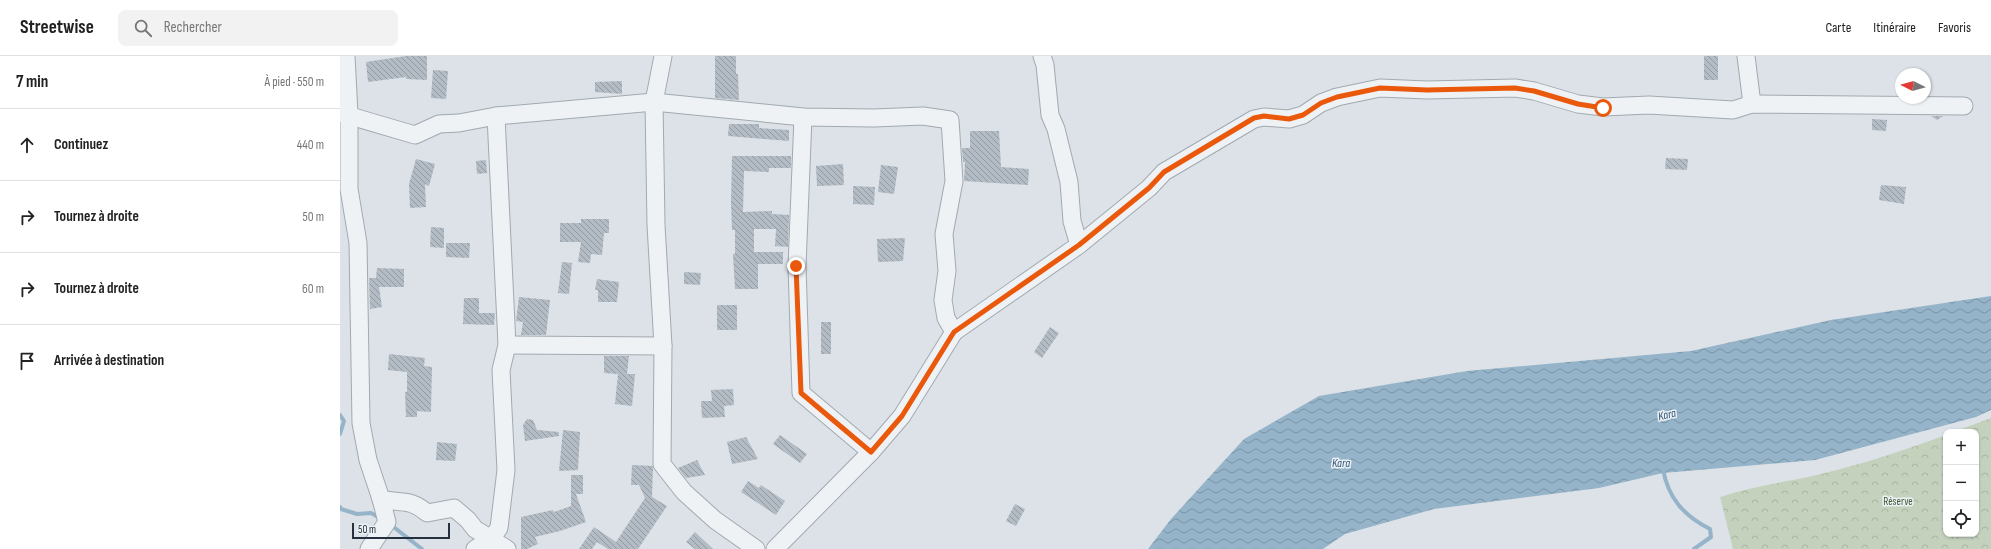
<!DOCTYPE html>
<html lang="fr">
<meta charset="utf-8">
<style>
body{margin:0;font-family:"Sofia Sans Condensed",sans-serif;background:#f2f2f2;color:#222}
.controls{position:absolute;right:12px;bottom:12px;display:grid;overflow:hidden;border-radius:8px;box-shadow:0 1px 3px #0004}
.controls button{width:36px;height:36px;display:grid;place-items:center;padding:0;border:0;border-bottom:1px solid #e0e0e0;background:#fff;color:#222;font:20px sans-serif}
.compass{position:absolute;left:1555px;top:12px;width:36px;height:36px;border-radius:50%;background:#fff;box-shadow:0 1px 3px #0004;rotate:276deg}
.scale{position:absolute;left:12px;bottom:10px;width:98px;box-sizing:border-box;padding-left:4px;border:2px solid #25313e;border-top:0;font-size:11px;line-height:14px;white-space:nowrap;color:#25313e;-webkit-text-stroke:3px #ecf1f5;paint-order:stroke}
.stop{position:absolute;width:12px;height:12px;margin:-9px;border:3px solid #ea580c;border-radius:50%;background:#fff}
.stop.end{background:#ea580c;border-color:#fff;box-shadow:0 1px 4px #0008}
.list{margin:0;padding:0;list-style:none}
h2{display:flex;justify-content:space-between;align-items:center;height:52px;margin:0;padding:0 16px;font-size:17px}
h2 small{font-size:13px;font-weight:400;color:#767676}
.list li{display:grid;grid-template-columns:26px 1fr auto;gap:12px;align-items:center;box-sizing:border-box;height:72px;padding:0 16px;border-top:1px solid #e0e0e0}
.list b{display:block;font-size:15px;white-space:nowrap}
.list em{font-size:13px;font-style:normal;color:#767676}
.icon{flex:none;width:22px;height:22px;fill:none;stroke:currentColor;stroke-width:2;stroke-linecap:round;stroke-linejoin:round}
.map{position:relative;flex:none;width:1651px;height:493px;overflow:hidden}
header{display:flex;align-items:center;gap:24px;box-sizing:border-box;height:56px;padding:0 20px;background:#fff;border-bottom:1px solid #e0e0e0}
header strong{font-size:19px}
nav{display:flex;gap:22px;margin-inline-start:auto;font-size:14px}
.search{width:280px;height:36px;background:#f2f2f2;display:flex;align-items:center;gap:10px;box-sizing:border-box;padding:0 14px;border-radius:8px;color:#767676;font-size:15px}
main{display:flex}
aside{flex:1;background:#fff}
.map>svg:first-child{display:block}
</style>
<header>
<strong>Streetwise</strong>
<div class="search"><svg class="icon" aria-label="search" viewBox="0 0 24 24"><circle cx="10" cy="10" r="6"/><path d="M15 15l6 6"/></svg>Rechercher</div>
<nav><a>Carte</a><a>Itinéraire</a><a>Favoris</a></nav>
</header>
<main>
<aside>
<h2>7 min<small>À pied · 550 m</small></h2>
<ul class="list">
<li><svg class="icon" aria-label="ahead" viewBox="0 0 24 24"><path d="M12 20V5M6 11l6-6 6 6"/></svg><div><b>Continuez</b></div><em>440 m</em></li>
<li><svg class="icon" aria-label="right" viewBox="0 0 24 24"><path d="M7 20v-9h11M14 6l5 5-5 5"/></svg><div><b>Tournez à droite</b></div><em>50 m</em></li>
<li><svg class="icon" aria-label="right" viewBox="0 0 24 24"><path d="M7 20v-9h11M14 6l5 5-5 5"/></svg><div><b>Tournez à droite</b></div><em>60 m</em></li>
<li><svg class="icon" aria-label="arrive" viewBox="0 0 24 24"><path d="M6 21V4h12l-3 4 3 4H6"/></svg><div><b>Arrivée à destination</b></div></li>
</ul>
</aside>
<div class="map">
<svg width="1651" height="493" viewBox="0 0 1651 493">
<defs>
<pattern id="forest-crowns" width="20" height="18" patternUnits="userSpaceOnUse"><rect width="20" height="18" fill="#c4d2bd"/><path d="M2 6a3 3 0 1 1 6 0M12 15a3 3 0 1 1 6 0" fill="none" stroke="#a8b5a4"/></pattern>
<pattern id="water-waves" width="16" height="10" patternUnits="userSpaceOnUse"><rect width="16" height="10" fill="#95b4c9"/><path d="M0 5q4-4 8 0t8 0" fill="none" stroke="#7993a5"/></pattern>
<pattern id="building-back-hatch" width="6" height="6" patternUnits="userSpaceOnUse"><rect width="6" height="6" fill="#b3bbc4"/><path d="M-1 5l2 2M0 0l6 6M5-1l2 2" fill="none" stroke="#9199a1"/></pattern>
</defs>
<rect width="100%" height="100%" fill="#dce2e7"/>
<!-- forest -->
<path fill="url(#forest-crowns)" d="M 1651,362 L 1651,493 L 1393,493 L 1380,441 C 1413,430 1447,426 1481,418 C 1523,408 1565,394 1606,379 L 1606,478 L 1636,478 L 1636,376 L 1613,376 Z"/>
<!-- water -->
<path fill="url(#water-waves)" d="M 1651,240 L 1651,354 L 1636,361 L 1475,404 L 1323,417 L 1259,432 L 1094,453 L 1005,478 L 983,493 L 808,493 L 831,463 L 904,383 L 979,340 L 1127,315 L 1351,295 L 1491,264 Z"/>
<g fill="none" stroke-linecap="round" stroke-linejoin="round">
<!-- stream -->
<g stroke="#95b4c9" stroke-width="4">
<path d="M 0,359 L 4,365 L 0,378"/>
<path d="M 1323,413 C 1328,442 1344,460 1370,473 L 1371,481 L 1354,493"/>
<path d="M 0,451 L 1,453 L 17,458 L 31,457 L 40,462"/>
<path d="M 51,469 L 82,493"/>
</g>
</g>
<!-- building -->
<g fill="url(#building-back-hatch)">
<path d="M 66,0 L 87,0 L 87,24 L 66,23 L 66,21 L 28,26 L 26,6 Z"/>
<path d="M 375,0 L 396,0 L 396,18 L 398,18 L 399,44 L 375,42 Z"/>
<rect x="1364" y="0" width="14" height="24"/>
<path d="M 93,14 L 108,15 L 106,43 L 91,42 Z"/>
<path d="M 282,25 L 282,38 L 255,36 L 255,26 Z"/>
<path d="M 1591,60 L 1603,60 L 1597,64 Z"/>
<path d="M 1532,63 L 1547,64 L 1546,75 L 1532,74 Z"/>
<path d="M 389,68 L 419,68 L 419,72 L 449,74 L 449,85 L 388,80 Z"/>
<path d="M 630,75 L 659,75 L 661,111 L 689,113 L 688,129 L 624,125 L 625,106 L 623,106 L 622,92 L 630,92 Z"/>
<path d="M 392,100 L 451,100 L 451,112 L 429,112 L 429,116 L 404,115 L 403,156 L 432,155 L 432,158 L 449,159 L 448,191 L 435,190 L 436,173 L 414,173 L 414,196 L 443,196 L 443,208 L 418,208 L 418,233 L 395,233 L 393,198 L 395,198 L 395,174 L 392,174 L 391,147 Z"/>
<path d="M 1326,102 L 1348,103 L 1347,114 L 1325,113 Z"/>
<path d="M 76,103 L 95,108 L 89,130 L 85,128 L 86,151 L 70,152 L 69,128 Z"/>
<path d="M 146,104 L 147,117 L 137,118 L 136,105 Z"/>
<path d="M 503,108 L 504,129 L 477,130 L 476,110 Z"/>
<path d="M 541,109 L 558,111 L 554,138 L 538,136 Z"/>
<path d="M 1541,129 L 1566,131 L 1564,148 L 1539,144 Z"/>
<path d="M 513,130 L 535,131 L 534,149 L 513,148 Z"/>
<path d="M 241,163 L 269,163 L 269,177 L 264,177 L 262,199 L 251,198 L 250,207 L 238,206 L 241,186 L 220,186 L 220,167 L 241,167 Z"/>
<path d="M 91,171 L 104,172 L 104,192 L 90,191 Z"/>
<path d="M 565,182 L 563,205 L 538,206 L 537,183 Z"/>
<path d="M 106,187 L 130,187 L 129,202 L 106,201 Z"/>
<path d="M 222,206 L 232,207 L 229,238 L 218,237 Z"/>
<path d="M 37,212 L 64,213 L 64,231 L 39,231 L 42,251 L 30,253 L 29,222 L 36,222 Z"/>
<path d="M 344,216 L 361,217 L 360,229 L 344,228 Z"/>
<path d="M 257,223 L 279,226 L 277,246 L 258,246 L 258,234 L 255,234 Z"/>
<path d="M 179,241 L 210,244 L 206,279 L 181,279 L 183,266 L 176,265 Z"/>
<path d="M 124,242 L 139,242 L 139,257 L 155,257 L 154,269 L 123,268 Z"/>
<rect x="377" y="249" width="20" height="25"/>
<rect x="481" y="266" width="10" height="32"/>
<path d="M 710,271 L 719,277 L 702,302 L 694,296 Z"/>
<path d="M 49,298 L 85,302 L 84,310 L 92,311 L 91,356 L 77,355 L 77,361 L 66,361 L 65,336 L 67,336 L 67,316 L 48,314 Z"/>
<path d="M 264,300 L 289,300 L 287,318 L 295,318 L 292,350 L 275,348 L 278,318 L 264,317 Z"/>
<path d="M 393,333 L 394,349 L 384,350 L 385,361 L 362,362 L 361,345 L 372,345 L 371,334 Z"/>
<path d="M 187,363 L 193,364 L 197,374 L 219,376 L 219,380 L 185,385 L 183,369 Z"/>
<path d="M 223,374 L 240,376 L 238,414 L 219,415 Z"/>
<path d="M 440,379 L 467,398 L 460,407 L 433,388 Z"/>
<path d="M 406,381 L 418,403 L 392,408 L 387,386 Z"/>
<path d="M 97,386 L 117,388 L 115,405 L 96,404 Z"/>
<path d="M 357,404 L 365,419 L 346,422 L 338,412 Z"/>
<path d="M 292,409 L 313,410 L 312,441 L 327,450 L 298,493 L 268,493 L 257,486 L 252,493 L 239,493 L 254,471 L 276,486 L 305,442 L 299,429 L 291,429 Z"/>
<path d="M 231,419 L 243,419 L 243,438 L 236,438 L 246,466 L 220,475 L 195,481 L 198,488 L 187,493 L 181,493 L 181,461 L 213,454 L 214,456 L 231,450 Z"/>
<path d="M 408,425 L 419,432 L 421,429 L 445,445 L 436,459 L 401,436 Z"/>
<path d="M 675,448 L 685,453 L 676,470 L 666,465 Z"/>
<path d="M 355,476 L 373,493 L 355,493 L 346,486 Z"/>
</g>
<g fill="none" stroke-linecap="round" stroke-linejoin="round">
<defs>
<g id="minor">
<path d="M 6,0 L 9,58 L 9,133 L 18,187 L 21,367 L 28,404 L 41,443 C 61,448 70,442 87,457 L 114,452 L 128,464 L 135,473 L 167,493"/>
<path d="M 323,0 L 314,46 L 316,169 L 323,290 L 322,408 L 344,436 L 375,464 L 416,493"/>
<path d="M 702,0 L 705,9 L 710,59 L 716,73 L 729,126 L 732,165 L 739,189"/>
<path d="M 1406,0 L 1412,48"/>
<path d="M 0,57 L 75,79 L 99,68 L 119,67 L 156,60 L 314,46 L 463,61 L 534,62 L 583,60 L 610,64 L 614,125 L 604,178 L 607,215 L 603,244 L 606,262 L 614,276"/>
<path d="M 463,61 L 457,210 L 461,337 L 531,396"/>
<path d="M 167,289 L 323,290"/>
<path d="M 29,493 L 47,466 L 41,443"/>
<path d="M 135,493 L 151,483 L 159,472 L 166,414 L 161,314 L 167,289 L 156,60"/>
<path d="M 435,493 L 531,396 L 562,360 L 614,276 L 739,189 L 809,132 L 824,116 L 914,63 L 924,61 L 949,63 L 963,59 L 981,47 L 997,41 L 1040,32 L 1087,34 L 1175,32 L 1194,35 L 1238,48 L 1263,51 L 1309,49 L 1393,54 L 1412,48 L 1624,50"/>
</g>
</defs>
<!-- minor casing -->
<use href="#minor" stroke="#a1a9b1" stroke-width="19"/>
<!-- minor -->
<use href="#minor" stroke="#eff2f5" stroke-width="17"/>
</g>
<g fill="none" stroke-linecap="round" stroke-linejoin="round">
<!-- route -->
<path stroke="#ea580c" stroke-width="5" d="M 456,210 L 461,337 L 531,396 L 562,360 L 614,276 L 739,189 L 809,132 L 824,116 L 914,62 L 924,60 L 949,63 L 963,59 L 981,47 L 997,41 L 1040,32 L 1087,34 L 1175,32 L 1194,35 L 1238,48 L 1263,52"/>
</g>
<g text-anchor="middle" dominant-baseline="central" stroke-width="3" stroke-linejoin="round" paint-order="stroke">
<!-- park labels -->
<g font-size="11" fill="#3e5b32" stroke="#ecf1f5">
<text x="1558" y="445">Réserve</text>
</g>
<!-- water labels -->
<g font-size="12" font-style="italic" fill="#2e5474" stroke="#ecf1f5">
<text transform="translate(1327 359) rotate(-13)">Kara</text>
<text x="1001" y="407">Kara</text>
</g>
</g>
</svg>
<div class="controls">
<button>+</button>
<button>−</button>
<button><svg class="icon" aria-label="locate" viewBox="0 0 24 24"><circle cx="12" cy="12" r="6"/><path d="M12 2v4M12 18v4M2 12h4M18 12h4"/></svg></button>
</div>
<svg class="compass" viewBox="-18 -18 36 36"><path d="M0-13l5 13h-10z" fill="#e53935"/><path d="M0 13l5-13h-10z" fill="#767676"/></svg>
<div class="scale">50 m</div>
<div class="stop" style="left:1263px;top:52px"></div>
<div class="stop end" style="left:456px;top:210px"></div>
</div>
</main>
